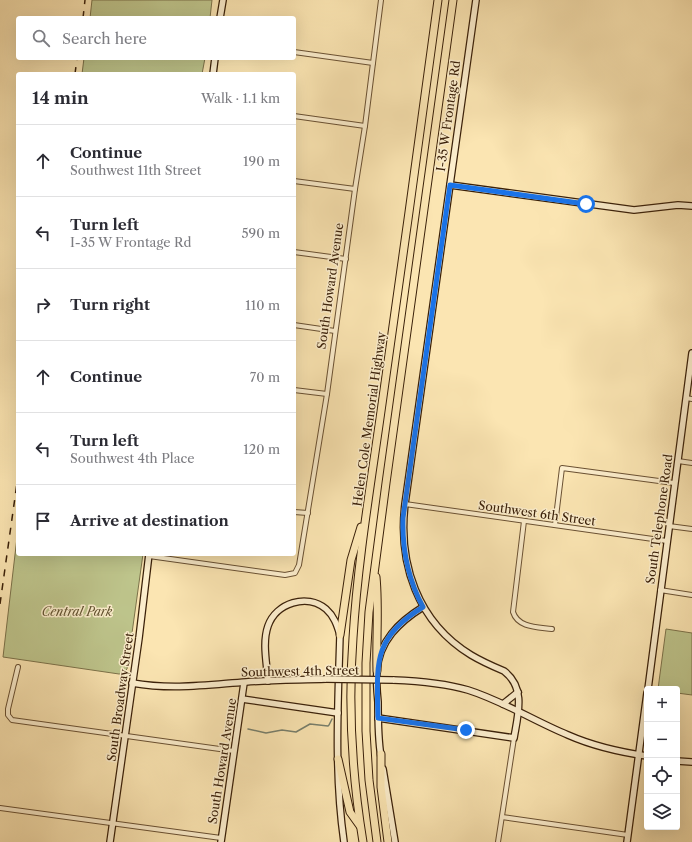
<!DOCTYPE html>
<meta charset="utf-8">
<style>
body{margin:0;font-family:"Libre Caslon Text",serif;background:#f7f7f7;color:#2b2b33}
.controls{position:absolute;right:12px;bottom:12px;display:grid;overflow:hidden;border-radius:4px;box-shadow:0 4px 16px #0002}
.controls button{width:36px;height:36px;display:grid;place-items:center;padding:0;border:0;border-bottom:1px solid #e1e1e2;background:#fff;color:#2b2b33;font:20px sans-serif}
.stop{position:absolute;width:12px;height:12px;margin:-9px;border:3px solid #1a73e8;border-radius:50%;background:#fff}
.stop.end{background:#1a73e8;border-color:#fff;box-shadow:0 1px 4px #0008}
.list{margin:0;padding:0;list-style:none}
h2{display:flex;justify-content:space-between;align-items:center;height:52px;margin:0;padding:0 16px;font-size:17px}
h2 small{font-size:13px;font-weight:400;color:#7c7c81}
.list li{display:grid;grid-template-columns:26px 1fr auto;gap:12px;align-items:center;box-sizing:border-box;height:72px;padding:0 16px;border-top:1px solid #e1e1e2}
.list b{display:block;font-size:15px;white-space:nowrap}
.list p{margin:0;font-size:13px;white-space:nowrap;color:#7c7c81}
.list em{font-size:13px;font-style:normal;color:#7c7c81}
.icon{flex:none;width:22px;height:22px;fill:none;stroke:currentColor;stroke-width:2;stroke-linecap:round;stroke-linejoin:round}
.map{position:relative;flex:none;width:692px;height:842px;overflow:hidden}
.search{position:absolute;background:#fff;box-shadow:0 4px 16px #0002;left:16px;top:16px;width:280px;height:44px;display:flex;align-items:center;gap:10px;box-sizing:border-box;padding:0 14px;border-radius:4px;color:#7c7c81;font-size:15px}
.panel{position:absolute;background:#fff;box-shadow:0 4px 16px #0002;left:16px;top:72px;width:280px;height:484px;border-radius:4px}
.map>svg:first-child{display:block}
</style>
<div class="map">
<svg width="692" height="842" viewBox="0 0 692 842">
<rect width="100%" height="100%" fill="#fbe5b2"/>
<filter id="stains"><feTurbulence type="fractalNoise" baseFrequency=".005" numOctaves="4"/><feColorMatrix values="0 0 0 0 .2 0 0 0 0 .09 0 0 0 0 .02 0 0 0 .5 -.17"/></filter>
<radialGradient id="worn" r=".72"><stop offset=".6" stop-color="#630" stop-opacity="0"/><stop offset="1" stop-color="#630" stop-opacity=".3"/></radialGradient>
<!-- green -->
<g fill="#bec58c" stroke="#7c724a">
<path d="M 92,0 L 212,0 L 210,18 L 90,18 Z"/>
<path d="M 84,58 L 205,58 L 202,74 L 82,74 Z"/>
<path d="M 18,529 L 18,554 L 143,554 L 127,669 L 122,674 L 119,674 L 3,657 Z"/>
<path d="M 666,629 L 692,633 L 692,695 L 677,693 L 677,689 L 658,689 Z"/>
</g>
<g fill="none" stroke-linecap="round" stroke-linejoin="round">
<!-- stream -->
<path stroke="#777f6d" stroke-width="1.5" d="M 248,729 L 266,733 L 282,730 L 296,732 L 310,724 L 328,726 L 329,725 L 332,719"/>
<defs>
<g id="street">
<path d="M 294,52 L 373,63"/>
<path d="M 294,116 L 365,126"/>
<path d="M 294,181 L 355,189"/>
<path d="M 294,252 L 346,259"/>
<path d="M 294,325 L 335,331"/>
<path d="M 294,390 L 327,394"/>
<path d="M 686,398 L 692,399"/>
<path d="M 678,461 L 692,463"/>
<path d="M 405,504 L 667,541"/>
<path d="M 294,512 L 308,513"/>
<path d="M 524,521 L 513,612 C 518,628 538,627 552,629"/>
<path d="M 555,525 L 562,468 L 674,483"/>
<path d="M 669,526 L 692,529"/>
<path d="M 149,556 L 285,575 L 295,573 L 299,565 L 327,394 L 355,189 L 365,126 L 381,0"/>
<path d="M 660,590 L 692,595"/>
<path d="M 18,667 L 8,709 L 8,715 L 12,720 L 234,751"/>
<path d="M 0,808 L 221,838"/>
<path d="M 502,817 L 628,835"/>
<path d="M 498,842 L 514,738"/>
</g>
<g id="secondary">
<path d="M 220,18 L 223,0"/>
<path d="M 213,74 L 215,58"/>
<path d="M 450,185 L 634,210 L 678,205 L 692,206"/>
<path d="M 393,680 C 418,681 444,683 468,690 C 503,701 534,721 568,735 C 593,746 619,752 647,756"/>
<path d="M 268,681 C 267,664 262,643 268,626 C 276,603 307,593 326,609 C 334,616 337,625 340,635 C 338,704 334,773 344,842"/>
<path d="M 132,683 C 172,690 206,685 246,682 C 272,680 299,680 326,679"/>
<path d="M 648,689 L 692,353"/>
<path d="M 242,699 L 338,713"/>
<path d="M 503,704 L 518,692"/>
<path d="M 378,718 L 514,738 C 518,714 526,688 504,671 C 492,666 481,661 471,655 C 417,622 398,563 405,504 L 476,0"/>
<path d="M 381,757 C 378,739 378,720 378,702 C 377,692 376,681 377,671 C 379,641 399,622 423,607"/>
<path d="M 677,761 L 692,762"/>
<path d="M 383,769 L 395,842"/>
<path d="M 110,842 L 139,638 L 149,554"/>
<path d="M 221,842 L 244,683"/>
<path d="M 627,842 L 647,693"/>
</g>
<g id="highway">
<path d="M 376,577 C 379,608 376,639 377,671"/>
<path d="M 340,635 L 351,560 L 361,527"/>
<path d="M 381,754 L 381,787 L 388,842"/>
<path d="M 338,759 L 350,812 L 360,826"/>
<path d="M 363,842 C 352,775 348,706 353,638 C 358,557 372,477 383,397 C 402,265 420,132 438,0"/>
<path d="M 377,842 L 369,780 L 366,731 L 366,663 L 369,612 L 386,483 L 453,0"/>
</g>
</defs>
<!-- street casing -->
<use href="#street" stroke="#6a5133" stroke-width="6"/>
<!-- secondary casing -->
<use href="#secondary" stroke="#3a2009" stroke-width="8"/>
<!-- highway casing -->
<use href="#highway" stroke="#3a2009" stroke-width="9"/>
<!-- street -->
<use href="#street" stroke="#fceecd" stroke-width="4"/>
<!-- secondary -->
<use href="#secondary" stroke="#fceecd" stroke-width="5.5"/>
<!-- highway -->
<use href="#highway" stroke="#fbe5b2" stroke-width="7"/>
<!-- rail -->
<g stroke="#3a2009" stroke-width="1.5" stroke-dasharray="7 7" stroke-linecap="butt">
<path d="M 83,18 L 85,0"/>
<path d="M 75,74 L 77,58"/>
<path d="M 0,604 L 18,476"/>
</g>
<defs>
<path id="secondary-bridge" d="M 326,679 L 393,680"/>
</defs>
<!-- secondary-bridge casing -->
<use href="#secondary-bridge" stroke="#3a2009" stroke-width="8" stroke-linecap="butt"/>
<!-- secondary-bridge -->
<use href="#secondary-bridge" stroke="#fceecd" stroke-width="5.5"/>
</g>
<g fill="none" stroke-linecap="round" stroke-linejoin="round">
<!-- route -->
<path stroke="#1a73e8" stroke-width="5" d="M 466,730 L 378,718 C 377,664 372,638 423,607 C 408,579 402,550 403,518 L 450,185 L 586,204"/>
</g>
<g text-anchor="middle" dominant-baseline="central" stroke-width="3" stroke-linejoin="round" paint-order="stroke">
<!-- street labels -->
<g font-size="12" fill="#3a2009" stroke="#fceecd">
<text transform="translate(448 116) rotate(-82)">I-35 W Frontage Rd</text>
<text transform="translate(330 286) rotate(-82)">South Howard Avenue</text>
<text transform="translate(369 419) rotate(-82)">Helen Cole Memorial Highway</text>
<text transform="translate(537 513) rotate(8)">Southwest 6th Street</text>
<text transform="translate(659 519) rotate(-82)">South Telephone Road</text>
<text transform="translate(300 671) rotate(-1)">Southwest 4th Street</text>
<text transform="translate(120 697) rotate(-82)">South Broadway Street</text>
<text transform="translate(222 761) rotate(-81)">South Howard Avenue</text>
</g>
<!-- park labels -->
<g font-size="12" font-style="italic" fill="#625230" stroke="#fceecd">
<text x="77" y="611">Central Park</text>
</g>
</g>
<rect width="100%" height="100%" filter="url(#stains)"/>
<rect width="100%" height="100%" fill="url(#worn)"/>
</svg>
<div class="controls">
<button>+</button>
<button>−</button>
<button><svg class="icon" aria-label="locate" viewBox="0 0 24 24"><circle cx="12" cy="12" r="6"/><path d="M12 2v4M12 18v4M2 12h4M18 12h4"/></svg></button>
<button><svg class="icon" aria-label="layers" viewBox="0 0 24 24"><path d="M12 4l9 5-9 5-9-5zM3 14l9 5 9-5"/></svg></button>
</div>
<div class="stop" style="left:586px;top:204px"></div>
<div class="stop end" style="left:466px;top:730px"></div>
<div class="search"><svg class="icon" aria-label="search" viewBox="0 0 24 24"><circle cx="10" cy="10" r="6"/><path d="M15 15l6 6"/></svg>Search here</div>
<section class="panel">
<h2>14 min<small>Walk · 1.1 km</small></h2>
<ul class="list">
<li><svg class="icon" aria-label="ahead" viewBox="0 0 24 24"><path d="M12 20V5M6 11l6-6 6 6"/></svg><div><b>Continue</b><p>Southwest 11th Street</p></div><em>190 m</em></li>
<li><svg class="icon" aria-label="left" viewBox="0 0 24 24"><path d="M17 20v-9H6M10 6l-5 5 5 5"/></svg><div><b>Turn left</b><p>I-35 W Frontage Rd</p></div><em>590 m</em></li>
<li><svg class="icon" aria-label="right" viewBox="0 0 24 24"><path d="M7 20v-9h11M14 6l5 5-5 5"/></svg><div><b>Turn right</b></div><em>110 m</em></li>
<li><svg class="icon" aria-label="ahead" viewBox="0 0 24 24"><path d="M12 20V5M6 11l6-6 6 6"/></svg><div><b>Continue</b></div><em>70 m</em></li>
<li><svg class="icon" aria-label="left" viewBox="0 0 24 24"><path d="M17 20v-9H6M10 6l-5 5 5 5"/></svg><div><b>Turn left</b><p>Southwest 4th Place</p></div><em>120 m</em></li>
<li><svg class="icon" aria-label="arrive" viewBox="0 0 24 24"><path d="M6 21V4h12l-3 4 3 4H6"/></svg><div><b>Arrive at destination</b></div></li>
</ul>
</section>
</div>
